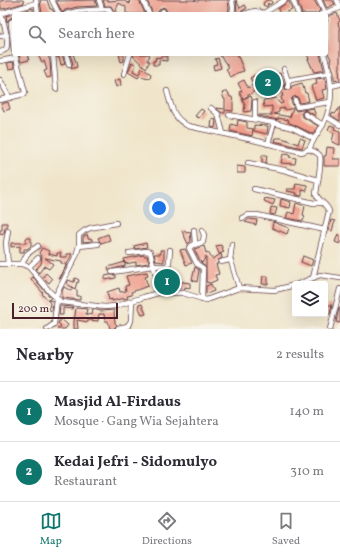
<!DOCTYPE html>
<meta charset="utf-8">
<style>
body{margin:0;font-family:Vollkorn,serif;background:#f2f2f3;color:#2b2b33}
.controls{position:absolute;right:12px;bottom:12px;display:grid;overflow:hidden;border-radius:4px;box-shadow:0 4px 16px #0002}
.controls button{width:36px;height:36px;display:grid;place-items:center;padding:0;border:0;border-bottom:1px solid #e1e1e2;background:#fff;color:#2b2b33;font:20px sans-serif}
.scale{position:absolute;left:12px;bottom:10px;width:106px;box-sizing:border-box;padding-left:4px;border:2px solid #4a1f2b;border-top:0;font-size:11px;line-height:14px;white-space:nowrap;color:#4a1f2b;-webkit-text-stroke:3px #f7f3e8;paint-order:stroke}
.you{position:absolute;left:159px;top:208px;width:14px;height:14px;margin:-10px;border:3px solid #fff;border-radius:50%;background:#1a73e8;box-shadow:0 0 0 6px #1a73e833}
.badge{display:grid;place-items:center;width:26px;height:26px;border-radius:50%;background:#0f766e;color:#fff;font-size:13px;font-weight:700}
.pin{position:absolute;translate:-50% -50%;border:2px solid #fff;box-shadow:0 1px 4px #0006}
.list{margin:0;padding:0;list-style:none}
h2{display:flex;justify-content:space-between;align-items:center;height:52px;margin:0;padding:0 16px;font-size:17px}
h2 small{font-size:13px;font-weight:400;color:#7c7c81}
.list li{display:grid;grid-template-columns:26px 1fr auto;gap:12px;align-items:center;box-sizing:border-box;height:60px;padding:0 16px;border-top:1px solid #e1e1e2}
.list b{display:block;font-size:15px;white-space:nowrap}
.list p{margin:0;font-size:13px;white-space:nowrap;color:#7c7c81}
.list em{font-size:13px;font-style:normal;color:#7c7c81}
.icon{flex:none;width:22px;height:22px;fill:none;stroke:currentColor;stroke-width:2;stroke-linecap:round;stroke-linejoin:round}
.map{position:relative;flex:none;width:340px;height:329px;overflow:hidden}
.search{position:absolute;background:#fff;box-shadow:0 4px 16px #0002;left:12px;right:12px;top:12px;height:44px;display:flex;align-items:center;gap:10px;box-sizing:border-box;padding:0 14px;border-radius:4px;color:#7c7c81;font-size:15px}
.sheet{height:172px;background:#fff}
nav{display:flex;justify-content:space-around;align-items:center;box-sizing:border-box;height:56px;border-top:1px solid #e1e1e2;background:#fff;font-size:11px;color:#7c7c81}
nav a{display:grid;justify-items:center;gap:2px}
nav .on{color:#0f766e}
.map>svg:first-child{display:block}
</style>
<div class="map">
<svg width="340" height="329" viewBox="0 0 340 329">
<rect width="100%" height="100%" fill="#f7f3e8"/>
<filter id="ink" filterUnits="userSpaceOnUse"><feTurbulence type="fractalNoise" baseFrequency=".025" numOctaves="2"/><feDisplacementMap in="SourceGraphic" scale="8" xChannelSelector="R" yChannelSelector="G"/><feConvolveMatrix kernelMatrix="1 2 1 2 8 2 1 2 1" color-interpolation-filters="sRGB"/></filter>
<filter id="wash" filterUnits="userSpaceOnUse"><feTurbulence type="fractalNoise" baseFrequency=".012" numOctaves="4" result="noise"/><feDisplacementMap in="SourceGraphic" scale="16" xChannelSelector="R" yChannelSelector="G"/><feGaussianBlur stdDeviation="0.9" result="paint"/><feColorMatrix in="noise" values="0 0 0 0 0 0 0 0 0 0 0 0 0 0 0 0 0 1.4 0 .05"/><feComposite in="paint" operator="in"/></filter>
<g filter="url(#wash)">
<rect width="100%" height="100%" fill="#f0e5ca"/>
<g id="blocks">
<!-- building -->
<g fill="#ef9d8c" fill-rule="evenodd">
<path d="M 7,0 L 23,0 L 24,3 L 3,9 L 1,8 L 0,1 Z"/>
<path d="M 40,0 L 47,0 L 50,9 L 52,9 L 55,14 L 42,14 Z"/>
<path d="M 56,0 L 59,1 L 95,0 L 97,6 L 77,7 L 65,10 L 62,13 Z"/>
<path d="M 103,0 L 108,0 L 108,1 L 122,0 L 130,4 L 129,0 L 139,0 L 145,14 L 126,14 L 126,7 L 119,3 L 116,9 L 117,12 L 115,13 L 111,6 L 105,6 Z"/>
<path d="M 147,0 L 192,0 L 199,1 L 199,0 L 228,0 L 229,8 L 228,14 L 184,13 L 170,14 L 167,12 L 165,8 L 163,7 L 160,9 L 157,13 L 153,14 Z"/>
<path d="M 236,0 L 240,8 L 245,5 L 247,8 L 242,11 L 240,14 L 236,14 L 237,12 Z"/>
<path d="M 267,0 L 271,0 L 272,3 L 269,5 L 268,3 L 267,7 L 263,5 L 264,2 Z"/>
<path d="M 302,0 L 315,0 L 315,2 L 320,10 L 317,14 L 302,14 L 298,2 Z"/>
<path d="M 323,0 L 332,0 L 335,4 L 327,8 Z"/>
<path d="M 289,1 L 292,10 L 287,12 L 288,14 L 280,14 L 278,9 Z"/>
<path d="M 33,8 L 33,12 L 28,14 L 14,14 L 14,16 L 9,19 L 7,22 L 6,16 Z"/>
<path d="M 337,13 L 340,21 L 338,23 L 340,30 L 340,68 L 339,69 L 340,80 L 338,81 L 337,79 L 334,80 L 334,72 L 330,60 L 331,59 L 326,49 L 326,23 L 328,21 L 326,17 Z"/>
<path d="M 19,54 L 27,54 L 29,60 L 21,62 Z"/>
<path d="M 37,54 L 47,54 L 50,61 L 51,77 L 47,78 L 44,71 L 47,70 L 44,61 L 42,62 Z"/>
<path d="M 57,54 L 62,54 L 65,64 L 61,65 L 59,57 L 57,58 Z"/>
<path d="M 70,54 L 73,54 L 76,62 L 77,67 L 71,69 L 73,64 Z"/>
<path d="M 119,54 L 124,54 L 124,61 L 121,62 Z"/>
<path d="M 134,54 L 148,54 L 150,55 L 147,61 L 150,61 L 146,68 L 133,56 Z"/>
<path d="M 219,54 L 237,54 L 244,71 L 237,73 L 231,77 L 226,70 L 229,68 Z"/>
<path d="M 307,54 L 320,54 L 324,70 L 314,72 L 308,59 L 309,59 Z"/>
<path d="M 161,56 L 167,56 L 167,61 L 159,60 L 159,65 L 153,65 L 153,61 L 155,61 L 156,57 L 160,58 Z"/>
<path d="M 218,58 L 221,68 L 214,70 L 213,65 L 217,64 L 215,59 Z"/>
<path d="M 13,62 L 15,68 L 9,69 L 7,63 Z"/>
<path d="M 132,62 L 136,65 L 133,71 L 139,74 L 142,68 L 151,74 L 150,78 L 139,76 L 138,78 L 128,72 Z"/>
<path d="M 267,73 L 275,93 L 270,94 L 261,75 Z"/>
<path d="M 280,73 L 284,82 L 285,89 L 286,90 L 290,90 L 292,86 L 302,83 L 305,93 L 307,93 L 309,101 L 300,103 L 298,98 L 296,96 L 292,98 L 291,101 L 294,108 L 296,111 L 313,108 L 316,116 L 305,110 L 303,111 L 301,114 L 303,117 L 318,126 L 313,134 L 288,122 L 289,120 L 278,118 L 278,120 L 259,116 L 259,115 L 272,115 L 272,106 L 264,107 L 263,102 L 264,100 L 276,98 L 277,101 L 278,101 L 280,104 L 283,103 L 281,97 L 283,96 L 281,91 L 279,92 L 273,75 ZM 285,108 L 286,110 L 293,108 L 290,117 L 274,114 L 279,112 L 279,109 Z"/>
<path d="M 255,75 L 262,86 L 243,99 L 239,92 L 242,91 L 238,83 L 244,80 L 248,88 L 254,84 L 250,78 Z"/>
<path d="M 325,78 L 327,89 L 322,90 L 324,98 L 316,100 L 311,86 L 317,84 L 316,79 Z"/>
<path d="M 120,79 L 121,85 L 116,87 L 114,81 Z"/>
<path d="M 225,92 L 228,92 L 230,97 L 232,97 L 233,103 L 233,111 L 225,110 L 225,113 L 222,113 L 216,108 L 225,109 L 225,99 L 224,99 L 222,93 Z"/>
<path d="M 251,96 L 252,99 L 251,111 L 244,112 L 245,105 L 242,99 Z"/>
<path d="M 8,102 L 10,109 L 4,111 L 1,104 Z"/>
<path d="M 340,107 L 340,121 L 331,115 L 332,113 L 335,114 Z"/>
<path d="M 201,109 L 204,111 L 199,118 L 195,116 Z"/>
<path d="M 212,119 L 216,120 L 215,128 L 211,127 Z"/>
<path d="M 238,120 L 247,122 L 247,128 L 253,129 L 252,136 L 230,131 L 231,124 L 237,126 Z"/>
<path d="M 254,125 L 268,126 L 267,134 L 254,131 Z"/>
<path d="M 330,125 L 335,127 L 334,129 L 340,131 L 340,145 L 332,142 L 334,133 L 328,130 Z"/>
<path d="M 275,138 L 282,138 L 298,144 L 300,138 L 305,140 L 302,148 L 274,141 Z"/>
<path d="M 327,147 L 334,148 L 333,159 L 340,159 L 340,166 L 324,166 L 324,156 L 326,156 Z"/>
<path d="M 283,154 L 290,155 L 289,157 L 296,158 L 295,164 L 281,163 Z"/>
<path d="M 262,155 L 267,155 L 266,163 L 262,162 Z"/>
<path d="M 237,166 L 245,167 L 245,173 L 237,173 Z"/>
<path d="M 296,183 L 307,185 L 307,191 L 302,190 L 302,196 L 296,195 L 297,193 L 287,191 L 287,189 L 295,189 Z"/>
<path d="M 265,198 L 275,200 L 273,205 L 264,201 Z"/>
<path d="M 281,199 L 291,202 L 290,208 L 280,206 Z"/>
<path d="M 296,203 L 305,206 L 303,215 L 305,216 L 303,221 L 286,218 L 288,212 L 294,214 Z"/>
<path d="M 271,207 L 277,208 L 275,215 L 270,214 Z"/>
<path d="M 249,219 L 257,220 L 256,225 L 245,222 Z"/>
<path d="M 331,220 L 335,221 L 332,231 L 329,230 L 329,229 Z"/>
<path d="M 273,222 L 289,228 L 287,234 L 272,228 Z"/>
<path d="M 2,223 L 7,223 L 7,227 L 5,228 L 4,233 L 0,234 L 0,230 L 2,230 Z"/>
<path d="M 185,230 L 186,233 L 190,232 L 191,241 L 188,244 L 182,231 Z"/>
<path d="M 87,234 L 88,238 L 92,239 L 92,241 L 83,242 L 83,237 Z"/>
<path d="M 108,234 L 110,240 L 101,243 L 99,240 L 98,238 Z"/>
<path d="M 338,234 L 340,235 L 340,244 L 335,242 Z"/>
<path d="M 26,238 L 31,238 L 31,246 L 27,249 L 24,249 L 24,252 L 20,252 L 20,246 L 11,247 L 11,243 L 26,243 Z"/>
<path d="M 146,243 L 147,247 L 135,249 L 134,246 Z"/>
<path d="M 221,245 L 224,252 L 219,254 L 216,246 Z"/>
<path d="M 204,246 L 206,253 L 208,252 L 212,259 L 221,254 L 222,258 L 218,260 L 218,264 L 216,264 L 219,274 L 215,275 L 217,280 L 210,283 L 206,282 L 206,256 L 202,263 L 200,261 L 194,249 Z"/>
<path d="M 42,248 L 49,251 L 48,254 L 57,256 L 57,253 L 61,253 L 60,257 L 67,257 L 67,254 L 72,254 L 60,279 L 59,279 L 66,266 L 65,264 L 61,263 L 61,261 L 45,258 L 53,264 L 49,269 L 44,266 L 39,273 L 36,269 L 41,264 L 42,257 L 39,253 Z"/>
<path d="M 185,249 L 192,263 L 186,265 L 180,250 Z"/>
<path d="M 160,250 L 164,250 L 164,262 L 156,261 L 154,254 L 161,254 Z"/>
<path d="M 144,255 L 144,256 L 147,256 L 149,263 L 136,265 L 136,262 L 125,264 L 124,259 Z"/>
<path d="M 303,256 L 313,260 L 311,266 L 301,262 Z"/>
<path d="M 125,262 L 125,266 L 109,270 L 108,267 Z"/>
<path d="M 195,267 L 199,270 L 197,282 L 192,280 Z"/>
<path d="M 158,270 L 163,270 L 162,277 L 170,277 L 170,280 L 190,283 L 190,288 L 185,287 L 185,289 L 170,286 L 170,288 L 162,289 L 162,282 Z"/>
<path d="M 147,272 L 148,276 L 145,277 L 148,286 L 131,292 L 132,295 L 127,296 L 128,298 L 124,299 L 124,298 L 112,301 L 112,299 L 109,300 L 107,292 L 119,288 L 120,292 L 126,291 L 125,286 L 129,285 L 126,276 Z"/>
<path d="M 46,273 L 52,279 L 49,283 L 43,277 Z"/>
<path d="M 110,275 L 116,275 L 116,278 L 105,280 L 105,276 Z"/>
<path d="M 263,276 L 268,276 L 268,284 L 262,284 Z"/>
<path d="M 33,277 L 51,298 L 48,300 L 53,301 L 52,311 L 49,310 L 50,303 L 42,294 L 43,293 L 31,279 Z"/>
<path d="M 75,278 L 79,280 L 78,283 L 77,282 L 75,289 L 67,284 L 68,280 L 74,282 Z"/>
<path d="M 211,284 L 214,291 L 206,294 L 206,286 Z"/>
<path d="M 64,287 L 71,291 L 72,289 L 77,290 L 77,296 L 80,296 L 80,300 L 62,298 L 62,291 Z"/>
<path d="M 142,304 L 146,314 L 142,315 L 138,305 Z"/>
<path d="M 328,305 L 332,305 L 330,314 L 326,314 Z"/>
<path d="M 60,306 L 73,307 L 72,309 L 63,308 L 63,315 L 59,315 Z"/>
<path d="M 76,308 L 87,309 L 86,314 L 92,315 L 93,309 L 101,311 L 114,310 L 115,323 L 117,325 L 113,329 L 110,329 L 108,321 L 105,321 L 104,314 L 99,314 L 98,321 L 88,320 L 88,322 L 77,320 L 78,329 L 74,329 L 74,322 Z"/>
<path d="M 339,308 L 340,308 L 340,323 L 336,322 Z"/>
<path d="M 61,319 L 68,325 L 65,329 L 57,329 L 61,326 L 58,323 Z"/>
</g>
</g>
</g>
<g filter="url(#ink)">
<use href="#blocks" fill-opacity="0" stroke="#633d43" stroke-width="1"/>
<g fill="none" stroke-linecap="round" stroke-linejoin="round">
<defs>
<g id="minor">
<path d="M 36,0 L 38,14"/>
<path d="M 52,0 L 59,14"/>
<path d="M 99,0 L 102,9"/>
<path d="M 143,0 L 149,14"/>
<path d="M 232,0 L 233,8 L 232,14"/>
<path d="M 293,0 L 298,14"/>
<path d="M 319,0 L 325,13"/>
<path d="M 337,0 L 340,7"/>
<path d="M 0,12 C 3,19 10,42 6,49 C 5,50 1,52 0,52"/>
<path d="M 0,14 L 36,3"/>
<path d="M 66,14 L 78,11 L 109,9 L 112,14"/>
<path d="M 161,14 L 163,11"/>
<path d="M 244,14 L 255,11 L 264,13 L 285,0"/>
<path d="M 321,14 L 340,8"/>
<path d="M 14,20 L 11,22 L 11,24 L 14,51"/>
<path d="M 0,36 L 7,35"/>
<path d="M 53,54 L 56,89"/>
<path d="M 66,54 L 69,65"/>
<path d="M 0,61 L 16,58"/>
<path d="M 284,69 L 288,81"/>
<path d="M 124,74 L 130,54"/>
<path d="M 0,80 L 10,98"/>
<path d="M 331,86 L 340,84"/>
<path d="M 288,87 L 288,83 L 290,80 L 330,73"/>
<path d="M 167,91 C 172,108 172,117 188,126 L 249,139 L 302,152 L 309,149 C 312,151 318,152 320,156 C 322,163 317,185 316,194 C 319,202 326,203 329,211 L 313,278"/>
<path d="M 0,100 L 24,94 L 25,92 L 15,54"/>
<path d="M 295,100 L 297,107 L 330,102"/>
<path d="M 211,108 L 218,114 L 223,133"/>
<path d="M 305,114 L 323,125 L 314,139 L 309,149"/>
<path d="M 229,115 L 274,123 L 293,128 L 314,139"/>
<path d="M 327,117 L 340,125"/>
<path d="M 255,119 L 255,102"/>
<path d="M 323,125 C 335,101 332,79 324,54"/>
<path d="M 268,144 L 274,123"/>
<path d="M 248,163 L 284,170 L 318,180"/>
<path d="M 254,189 L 314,203 L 322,203"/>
<path d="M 242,218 L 248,215 L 257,215 L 325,230"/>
<path d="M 194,230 L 195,243 L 189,248 L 197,264 L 203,268 L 202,299"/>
<path d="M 194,245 L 203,242 L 204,235 L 202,230"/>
<path d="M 79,246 L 79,235 L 84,231 L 90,228 L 116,223"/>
<path d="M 129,253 L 146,251 L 150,252 L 158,283 L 158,293"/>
<path d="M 230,260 L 232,244"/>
<path d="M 221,262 L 229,260 L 231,261 L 239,288"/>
<path d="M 0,264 L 22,264 L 29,267 L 50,292 L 61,302 L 105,307 L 116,306 L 144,297 L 158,293 L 183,293 L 206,300 L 239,288 L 275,290 L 295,285"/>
<path d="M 8,264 L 6,243 L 8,231"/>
<path d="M 22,264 L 27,254 L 38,246"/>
<path d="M 29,267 L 38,258"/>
<path d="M 112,272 L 153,266 L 167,266 L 169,263 L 170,250"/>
<path d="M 298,284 L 320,275 L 340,278"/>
<path d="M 55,297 L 76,256 L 79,246 L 98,244"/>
<path d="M 118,328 L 128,326"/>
<path d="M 47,329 L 54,324 L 57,299"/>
<path d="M 125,329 L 131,321 L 132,301"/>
<path d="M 330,329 L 340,289"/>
</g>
</defs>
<!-- minor casing -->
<use href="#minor" stroke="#633d43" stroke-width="6"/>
<!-- minor -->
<use href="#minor" stroke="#fff" stroke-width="4.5"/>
</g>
</g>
</svg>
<div class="controls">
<button><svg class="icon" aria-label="layers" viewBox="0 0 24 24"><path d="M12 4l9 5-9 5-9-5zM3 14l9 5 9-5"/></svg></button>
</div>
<div class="scale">200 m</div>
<div class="you"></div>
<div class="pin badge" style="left:167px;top:282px">1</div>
<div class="pin badge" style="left:268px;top:83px">2</div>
<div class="search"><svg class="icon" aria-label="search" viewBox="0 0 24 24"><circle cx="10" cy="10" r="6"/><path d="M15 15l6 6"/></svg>Search here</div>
</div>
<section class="sheet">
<h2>Nearby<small>2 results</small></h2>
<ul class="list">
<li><span class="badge">1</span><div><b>Masjid Al-Firdaus</b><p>Mosque · Gang Wia Sejahtera</p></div><em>140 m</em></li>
<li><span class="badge">2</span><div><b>Kedai Jefri - Sidomulyo</b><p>Restaurant</p></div><em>310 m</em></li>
</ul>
</section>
<nav>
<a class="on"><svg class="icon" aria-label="map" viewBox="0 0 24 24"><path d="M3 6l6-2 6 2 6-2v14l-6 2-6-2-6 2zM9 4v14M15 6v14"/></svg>Map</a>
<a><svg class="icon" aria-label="directions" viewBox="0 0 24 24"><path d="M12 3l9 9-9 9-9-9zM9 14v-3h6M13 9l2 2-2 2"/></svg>Directions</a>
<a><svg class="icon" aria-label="saved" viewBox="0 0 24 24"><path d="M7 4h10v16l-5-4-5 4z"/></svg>Saved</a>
</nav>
